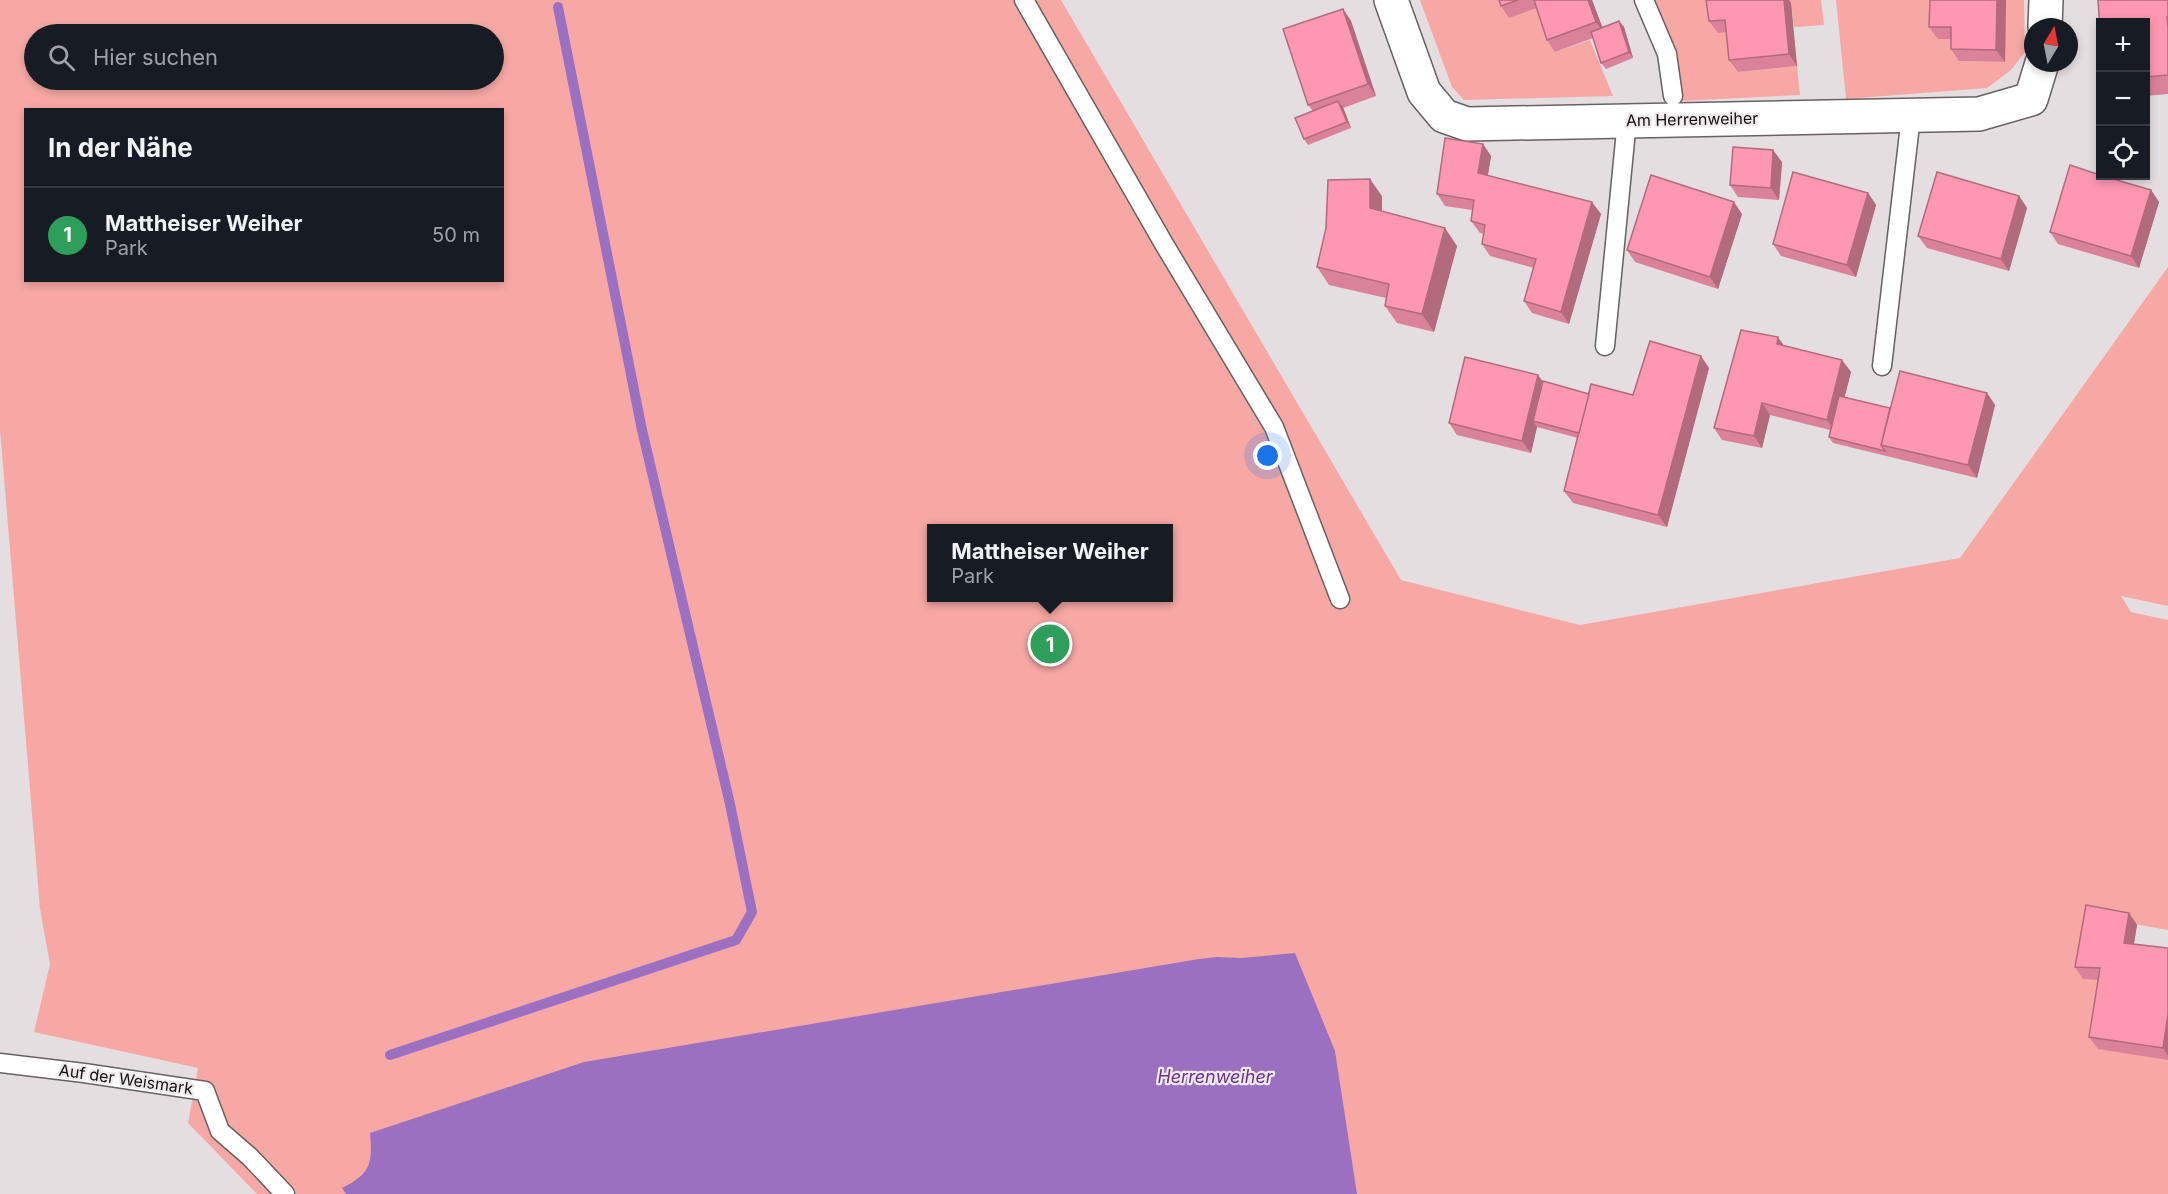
<!DOCTYPE html>
<html lang="de">
<meta charset="utf-8">
<style>
body{margin:0;font-family:Inter,sans-serif;background:#20242c;color:#f1f3f6}
.controls{position:absolute;right:18px;top:18px;display:grid;overflow:hidden;border-radius:0px;box-shadow:0 3px 9px #0003}
.controls button{width:54px;height:54px;display:grid;place-items:center;padding:0;border:0;border-bottom:2px solid #363941;background:#171b24;color:#f1f3f6;font:30px sans-serif}
.compass{position:absolute;left:2024px;top:18px;width:54px;height:54px;border-radius:50%;background:#171b24;box-shadow:0 3px 9px #0003;rotate:10deg}
.you{position:absolute;left:1268px;top:456px;width:21px;height:21px;margin:-15px;border:4px solid #fff;border-radius:50%;background:#1a73e8;box-shadow:0 0 0 9px #1a73e833}
.badge{display:grid;place-items:center;width:39px;height:39px;border-radius:50%;background:#a17426;color:#fff;font-size:20px;font-weight:700}
.pin{position:absolute;translate:-50% -50%;border:3px solid #fff;box-shadow:0 2px 6px #0006}
.popup{position:absolute;left:927px;top:524px;width:246px;height:78px;box-sizing:border-box;display:grid;place-content:center;border-radius:0px;background:#171b24;filter:drop-shadow(0 2px 4px #0005);font-size:20px;white-space:nowrap;color:#9ea1a6}
.popup b{font-size:22px;color:#f1f3f6}
.popup::after{content:'';position:absolute;left:50%;top:100%;margin-left:-12px;border:12px solid transparent;border-top-color:#171b24}
.list{margin:0;padding:0;list-style:none}
h2{display:flex;justify-content:space-between;align-items:center;height:78px;margin:0;padding:0 24px;font-size:26px}
h2 small{font-size:20px;font-weight:400;color:#9ea1a6}
.list li{display:grid;grid-template-columns:39px 1fr auto;gap:18px;align-items:center;box-sizing:border-box;height:96px;padding:0 24px;border-top:2px solid #363941}
.list b{display:block;font-size:22px;white-space:nowrap}
.list p{margin:0;font-size:20px;white-space:nowrap;color:#9ea1a6}
.list em{font-size:20px;font-style:normal;color:#9ea1a6}
.icon{flex:none;width:33px;height:33px;fill:none;stroke:currentColor;stroke-width:2;stroke-linecap:round;stroke-linejoin:round}
.map{position:relative;flex:none;width:2168px;height:1194px;overflow:hidden}
.search{position:absolute;background:#171b24;box-shadow:0 3px 9px #0003;left:24px;top:24px;width:480px;height:66px;display:flex;align-items:center;gap:15px;box-sizing:border-box;padding:0 21px;border-radius:33px;color:#9ea1a6;font-size:22px}
.panel{position:absolute;background:#171b24;box-shadow:0 3px 9px #0003;left:24px;top:108px;width:480px;height:174px;border-radius:0px}
.map>svg:first-child{display:block}
</style>
<div class="map">
<svg width="2168" height="1194" viewBox="0 0 2168 1194">
<rect width="100%" height="100%" fill="#e4dee1"/>
<!-- green -->
<g fill="#f7a8a5" fill-rule="evenodd">
<path d="M 0,0 L 1061,0 L 1401,580 L 1580,625 L 1960,558 L 2168,267 L 2168,606 L 2121,596 L 2131,612 L 2168,620 L 2168,930 L 2095,917 L 2083,978 L 2109,980 L 2168,1060 L 2168,1194 L 257,1194 L 188,1123 L 198,1068 L 34,1032 L 50,964 L 40,909 L 0,430 ZM 34,34 L 494,34 L 494,80 L 34,80 ZM 26,110 L 502,110 L 502,280 L 26,280 ZM 932,528 L 1168,528 L 1168,598 L 932,598 Z"/>
<path d="M 1420,0 L 1503,0 L 1540,7 L 1555,52 L 1590,40 L 1613,96 L 1464,100 L 1452,87 Z"/>
<path d="M 1652,0 L 1821,0 L 1824,25 L 1794,27 L 1791,3 L 1733,32 L 1738,72 L 1797,66 L 1800,95 L 1682,101 L 1671,47 Z"/>
<path d="M 1836,0 L 1938,0 L 1938,39 L 1960,39 L 1960,61 L 2004,62 L 2006,0 L 2024,0 L 2025,52 L 2011,70 L 1987,88 L 1846,99 Z"/>
</g>
<!-- water -->
<path fill="#9c70c1" d="M 1295,953 L 1335,1051 L 1357,1194 L 346,1194 L 342,1188 C 370,1174 373,1164 370,1133 L 584,1062 L 1199,959 L 1217,957 L 1241,958 Z"/>
<g fill="none" stroke-linecap="round" stroke-linejoin="round">
<!-- stream -->
<path stroke="#9c70c1" stroke-width="10" d="M 390,1055 L 736,940 L 752,912 L 730,804 L 642,430 L 558,7"/>
<defs>
<g id="lane">
<path d="M 1024,0 L 1164,244 L 1274,427 L 1340,599"/>
<path d="M 1644,0 L 1667,54 L 1673,96"/>
<path d="M 1605,346 L 1627,120"/>
<path d="M 1882,366 L 1911,116"/>
<path d="M 0,1063 L 84,1073 L 205,1091 L 220,1131 L 250,1157 L 285,1194"/>
</g>
<g id="street">
<path d="M 1391,0 L 1424,92 L 1444,116 L 1467,124 L 1979,114 L 2031,99 L 2042,63"/>
<path d="M 2045,27 L 2046,0"/>
</g>
</defs>
<!-- lane casing -->
<use href="#lane" stroke="#676164" stroke-width="21"/>
<!-- street casing -->
<use href="#street" stroke="#676164" stroke-width="36"/>
<!-- lane -->
<use href="#lane" stroke="#fff" stroke-width="18"/>
<!-- street -->
<use href="#street" stroke="#fff" stroke-width="33"/>
</g>
<!-- wall -->
<g fill="#da8299">
<path d="M 1499,0 L 1592,0 L 1602,27 L 1619,21 L 1624,27 L 1633,58 L 1606,69 L 1601,63 L 1593,38 L 1555,52 L 1547,40 L 1536,8 L 1509,18 L 1501,6 Z"/>
<path d="M 1706,0 L 1789,0 L 1791,3 L 1797,66 L 1738,72 L 1729,60 L 1726,32 L 1718,33 L 1709,21 Z"/>
<path d="M 2006,0 L 2005,62 L 1959,61 L 1951,49 L 1951,39 L 1938,39 L 1929,27 Z"/>
<path d="M 2168,0 L 2168,94 L 2145,96 L 2145,22 Z"/>
<path d="M 1343,9 L 1351,21 L 1376,96 L 1343,108 L 1351,128 L 1308,145 L 1304,139 L 1313,111 L 1308,105 Z"/>
<path d="M 1483,144 L 1491,156 L 1488,176 L 1601,214 L 1569,324 L 1532,313 L 1524,301 L 1534,268 L 1490,256 L 1482,244 L 1484,234 L 1480,233 L 1471,221 L 1472,210 L 1445,206 L 1437,194 Z"/>
<path d="M 1782,162 L 1779,200 L 1738,197 L 1730,185 Z"/>
<path d="M 2151,190 L 2159,202 L 2139,268 L 2058,244 L 2050,232 Z"/>
<path d="M 1868,193 L 1876,205 L 1856,277 L 1781,256 L 1773,244 Z"/>
<path d="M 1382,196 L 1382,211 L 1457,246 L 1434,332 L 1397,323 L 1385,306 L 1386,298 L 1329,285 L 1317,267 Z"/>
<path d="M 2019,196 L 2027,208 L 2009,271 L 1927,248 L 1918,236 Z"/>
<path d="M 1742,214 L 1718,289 L 1635,262 L 1627,250 Z"/>
<path d="M 1784,345 L 1842,360 L 1851,372 L 1844,397 L 1890,408 L 1987,393 L 1995,405 L 1977,478 L 1833,443 L 1829,437 L 1830,430 L 1770,415 L 1762,448 L 1722,440 L 1714,428 Z"/>
<path d="M 1709,368 L 1667,527 L 1573,503 L 1564,491 L 1578,438 L 1537,427 L 1531,453 L 1457,435 L 1449,423 L 1543,381 L 1589,394 L 1633,395 Z"/>
<path d="M 2129,913 L 2137,925 L 2134,944 L 2168,948 L 2168,1060 L 2098,1049 L 2089,1037 L 2099,980 L 2083,979 L 2075,967 Z"/>
</g>
<!-- shaded-wall -->
<g fill="#b26a7d">
<path d="M 1588,0 L 1592,0 L 1605,34 L 1596,22 Z"/>
<path d="M 1784,0 L 1789,0 L 1791,3 L 1797,66 L 1789,54 Z"/>
<path d="M 1997,0 L 2006,0 L 2005,62 L 1996,50 Z"/>
<path d="M 1343,9 L 1351,21 L 1376,96 L 1368,84 Z"/>
<path d="M 1619,21 L 1624,27 L 1633,58 L 1629,52 Z"/>
<path d="M 1338,101 L 1343,107 L 1351,128 L 1347,122 Z"/>
<path d="M 1483,144 L 1491,156 L 1486,185 L 1478,173 Z"/>
<path d="M 1773,150 L 1782,162 L 1779,200 L 1771,188 Z"/>
<path d="M 1370,179 L 1382,196 L 1382,226 L 1370,208 Z"/>
<path d="M 2151,190 L 2159,202 L 2139,268 L 2131,256 Z"/>
<path d="M 1868,193 L 1876,205 L 1856,277 L 1847,265 Z"/>
<path d="M 2019,196 L 2027,208 L 2009,271 L 2001,259 Z"/>
<path d="M 1592,202 L 1601,214 L 1569,324 L 1561,312 Z"/>
<path d="M 1734,202 L 1742,214 L 1718,289 L 1710,277 Z"/>
<path d="M 1445,228 L 1457,246 L 1434,332 L 1422,314 Z"/>
<path d="M 1778,337 L 1787,350 L 1777,344 Z"/>
<path d="M 1701,356 L 1709,368 L 1667,527 L 1658,515 Z"/>
<path d="M 1842,360 L 1851,372 L 1836,432 L 1827,420 Z"/>
<path d="M 1538,375 L 1547,387 L 1533,421 L 1537,427 L 1531,453 L 1522,441 Z"/>
<path d="M 1987,393 L 1995,405 L 1977,478 L 1968,465 Z"/>
<path d="M 1762,403 L 1770,415 L 1762,448 L 1754,436 Z"/>
<path d="M 2129,913 L 2137,925 L 2132,955 L 2124,943 Z"/>
<path d="M 2168,1014 L 2168,1056 L 2163,1048 Z"/>
</g>
<!-- building -->
<g fill="#fe97b2" stroke="#b26a7d" stroke-width="1.5">
<path d="M 1499,0 L 1518,0 L 1501,6 Z"/>
<path d="M 1534,0 L 1588,0 L 1596,22 L 1547,40 Z"/>
<path d="M 1706,0 L 1784,0 L 1789,54 L 1729,60 L 1725,20 L 1709,21 Z"/>
<path d="M 1930,0 L 1997,0 L 1996,50 L 1951,49 L 1951,27 L 1929,27 Z"/>
<path d="M 2098,0 L 2168,0 L 2168,17 L 2167,17 L 2168,27 L 2168,75 L 2145,77 L 2145,22 L 2100,22 L 2100,31 Z"/>
<path d="M 1343,9 L 1368,84 L 1308,105 L 1283,29 Z"/>
<path d="M 1619,21 L 1629,52 L 1601,63 L 1591,32 Z"/>
<path d="M 1338,101 L 1347,122 L 1304,139 L 1295,118 Z"/>
<path d="M 1445,138 L 1483,144 L 1478,173 L 1592,202 L 1561,312 L 1524,301 L 1536,259 L 1482,244 L 1485,225 L 1471,221 L 1474,200 L 1437,194 Z"/>
<path d="M 1733,147 L 1773,150 L 1771,188 L 1730,185 Z"/>
<path d="M 2070,165 L 2100,175 L 2100,176 L 2103,176 L 2151,190 L 2131,256 L 2050,232 Z"/>
<path d="M 1793,172 L 1868,193 L 1847,265 L 1773,244 Z"/>
<path d="M 1937,172 L 2019,196 L 2001,259 L 1918,236 Z"/>
<path d="M 1651,175 L 1734,202 L 1710,277 L 1627,250 Z"/>
<path d="M 1370,179 L 1370,208 L 1445,228 L 1422,314 L 1385,306 L 1389,284 L 1317,267 L 1326,228 L 1328,180 Z"/>
<path d="M 1741,330 L 1778,337 L 1777,344 L 1842,360 L 1827,420 L 1762,403 L 1754,436 L 1714,428 Z"/>
<path d="M 1650,341 L 1701,356 L 1658,515 L 1564,491 L 1591,384 L 1633,395 Z"/>
<path d="M 1465,357 L 1538,375 L 1522,441 L 1449,423 Z"/>
<path d="M 1900,371 L 1987,393 L 1968,465 L 1881,445 Z"/>
<path d="M 1543,381 L 1589,394 L 1579,433 L 1533,421 Z"/>
<path d="M 1839,396 L 1890,408 L 1881,445 L 1885,451 L 1829,437 Z"/>
<path d="M 2086,905 L 2129,913 L 2124,943 L 2168,948 L 2168,1014 L 2163,1048 L 2089,1037 L 2100,968 L 2075,967 Z"/>
</g>
<g text-anchor="middle" dominant-baseline="central" stroke-width="4.5" stroke-linejoin="round" paint-order="stroke">
<!-- street labels -->
<g font-size="16" fill="#100e0f" stroke="#f2ebee">
<text transform="translate(1692 119) rotate(-1)">Am Herrenweiher</text>
<text transform="translate(126 1079) rotate(8)">Auf der Weismark</text>
</g>
<!-- water labels -->
<g font-size="18" font-style="italic" fill="#6a3293" stroke="#f2ebee">
<text x="1215" y="1076">Herrenweiher</text>
</g>
</g>
</svg>
<div class="controls">
<button>+</button>
<button>−</button>
<button><svg class="icon" aria-label="locate" viewBox="0 0 24 24"><circle cx="12" cy="12" r="6"/><path d="M12 2v4M12 18v4M2 12h4M18 12h4"/></svg></button>
</div>
<svg class="compass" viewBox="-18 -18 36 36"><path d="M0-13l5 13h-10z" fill="#e53935"/><path d="M0 13l5-13h-10z" fill="#9ea1a6"/></svg>
<div class="you"></div>
<div class="pin badge" style="left:1050px;top:644px;background:#2e9e5b">1</div>
<div class="popup"><b>Mattheiser Weiher</b>Park</div>
<div class="search"><svg class="icon" aria-label="search" viewBox="0 0 24 24"><circle cx="10" cy="10" r="6"/><path d="M15 15l6 6"/></svg>Hier suchen</div>
<section class="panel">
<h2>In der Nähe<small></small></h2>
<ul class="list">
<li><span class="badge" style="background:#2e9e5b">1</span><div><b>Mattheiser Weiher</b><p>Park</p></div><em>50 m</em></li>
</ul>
</section>
</div>
